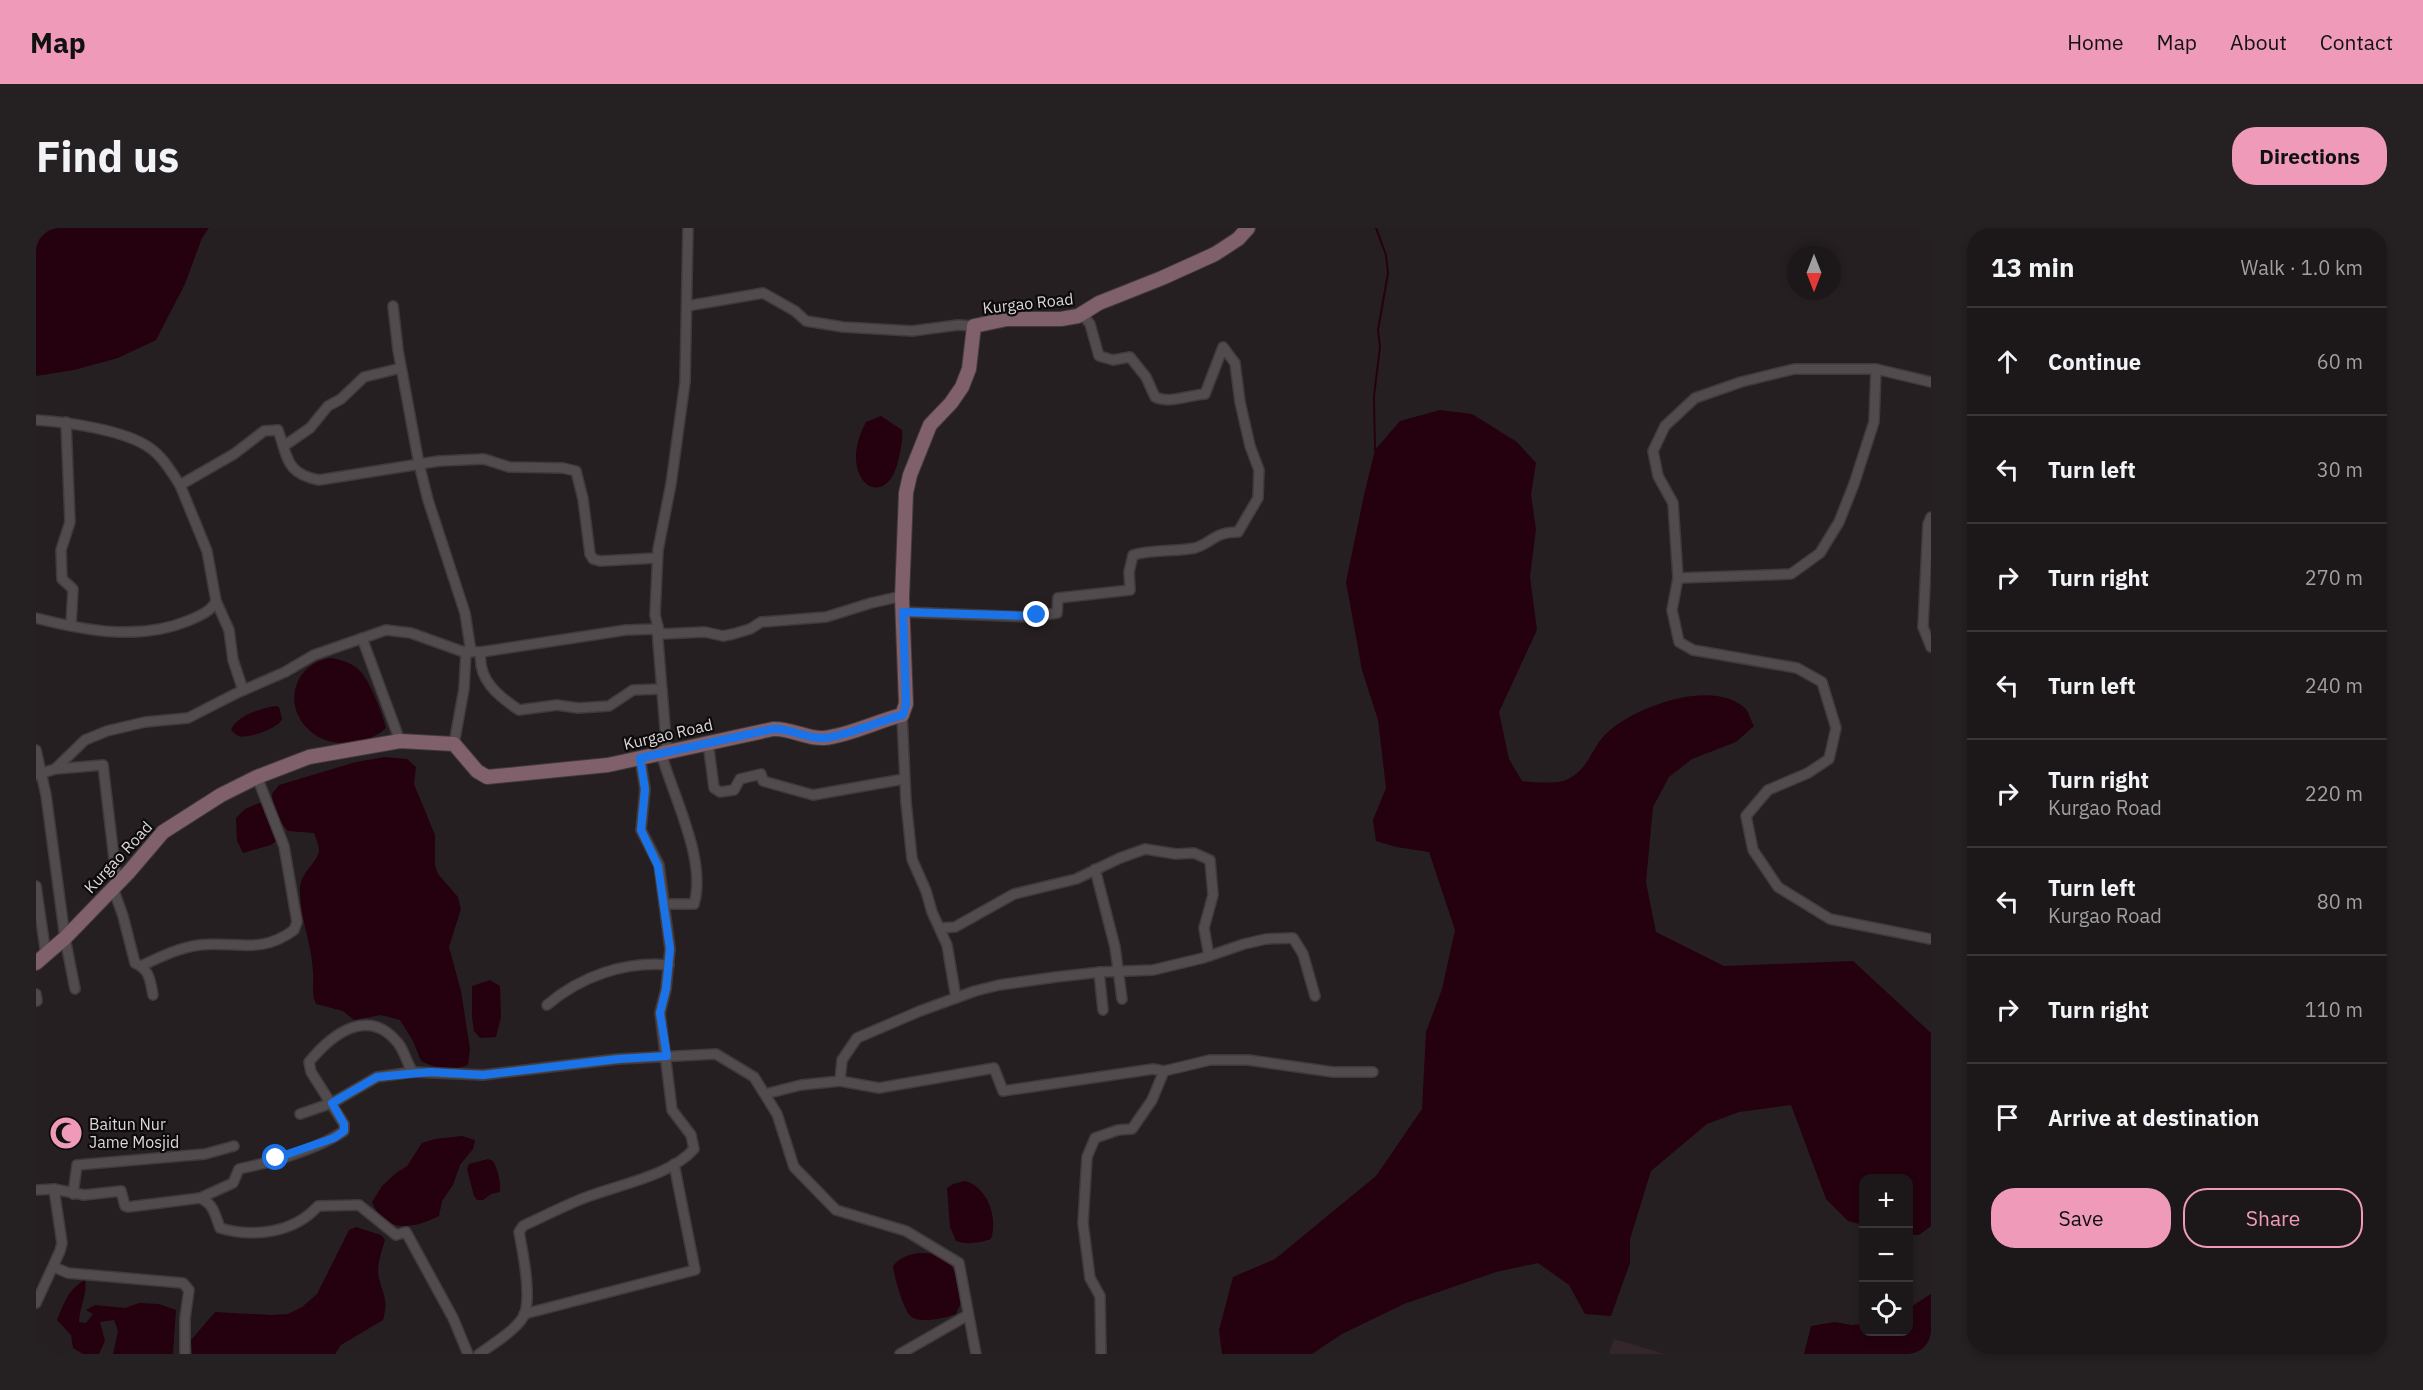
<!DOCTYPE html>
<meta charset="utf-8">
<style>
body{margin:0;font-family:"IBM Plex Sans",sans-serif;background:#252022;color:#f1f3f6}
.controls{position:absolute;right:18px;bottom:18px;display:grid;overflow:hidden;border-radius:12px;box-shadow:0 3px 9px #0003}
.controls button{width:54px;height:54px;display:grid;place-items:center;padding:0;border:0;border-bottom:2px solid #3a3638;background:#1c1719;color:#f1f3f6;font:30px sans-serif}
.compass{position:absolute;left:1751px;top:18px;width:54px;height:54px;border-radius:50%;background:#1c1719;box-shadow:0 3px 9px #0003;rotate:180deg}
.stop{position:absolute;width:18px;height:18px;margin:-14px;border:4px solid #1a73e8;border-radius:50%;background:#fff}
.stop.end{background:#1a73e8;border-color:#fff;box-shadow:0 2px 6px #0008}
.list{margin:0;padding:0;list-style:none}
h2{display:flex;justify-content:space-between;align-items:center;height:78px;margin:0;padding:0 24px;font-size:26px}
h2 small{font-size:20px;font-weight:400;color:#a09fa2}
.list li{display:grid;grid-template-columns:39px 1fr auto;gap:18px;align-items:center;box-sizing:border-box;height:108px;padding:0 24px;border-top:2px solid #3a3638}
.list b{display:block;font-size:22px;white-space:nowrap}
.list p{margin:0;font-size:20px;white-space:nowrap;color:#a09fa2}
.list em{font-size:20px;font-style:normal;color:#a09fa2}
.actions{display:flex;gap:12px;padding:18px 24px}
.actions a{flex:1;padding:14px 0;border:2px solid #ef9ab8;border-radius:24px;text-align:center;font-size:21px;color:#ef9ab8}
.actions .main{background:#ef9ab8;color:#111}
.icon{flex:none;width:33px;height:33px;fill:none;stroke:currentColor;stroke-width:2;stroke-linecap:round;stroke-linejoin:round}
.map{position:relative;flex:none;width:1895px;height:1126px;overflow:hidden;border-radius:24px}
header{display:flex;align-items:center;gap:36px;box-sizing:border-box;height:84px;padding:0 30px;background:#ef9ab8;color:#111}
header strong{font-size:28px}
nav{display:flex;gap:33px;margin-inline-start:auto;font-size:21px}
.intro{display:flex;align-items:center;justify-content:space-between;box-sizing:border-box;height:144px;padding:0 36px}
h1{margin:0;font-size:42px}
.button{padding:15px 27px;border-radius:24px;background:#ef9ab8;color:#111;font-size:21px;font-weight:700}
main{display:flex;gap:36px;padding:0 36px}
aside{flex:1;background:#1c1719;border-radius:24px;box-shadow:0 3px 9px #0003}
.map>svg:first-child{display:block}
</style>
<header>
<strong>Map</strong>
<nav><a>Home</a><a>Map</a><a>About</a><a>Contact</a></nav>
</header>
<div class="intro"><h1>Find us</h1><a class="button">Directions</a></div>
<main>
<div class="map">
<svg width="1895" height="1126" viewBox="0 0 1895 1126">
<rect width="100%" height="100%" fill="#261f21"/>
<!-- built -->
<path fill="#33272b" d="M 1578,1111 L 1629,1126 L 1573,1126 Z"/>
<!-- water -->
<g fill="#25000f">
<path d="M 0,0 L 173,0 L 166,10 L 149,56 L 120,112 L 82,130 L 38,142 L 0,148 Z"/>
<path d="M 1404,182 L 1436,186 L 1481,214 L 1500,235 L 1495,267 L 1500,301 L 1494,349 L 1501,402 L 1463,484 L 1473,531 L 1486,553 C 1496,554 1518,556 1527,553 C 1554,544 1555,517 1573,503 C 1602,478 1677,450 1710,481 C 1713,485 1715,493 1718,498 L 1700,514 L 1656,531 L 1633,549 L 1617,579 L 1610,654 L 1620,704 L 1688,738 L 1817,733 L 1895,805 L 1895,998 L 1883,1007 L 1873,1007 L 1872,950 L 1828,950 L 1827,997 L 1812,993 L 1790,971 L 1755,877 L 1703,884 L 1671,896 L 1615,943 L 1594,1011 L 1594,1035 L 1575,1088 L 1549,1086 L 1533,1057 L 1502,1035 L 1460,1044 L 1368,1076 L 1306,1106 L 1276,1126 L 1186,1126 L 1183,1102 L 1197,1049 L 1239,1031 L 1340,948 L 1386,881 L 1390,804 L 1406,761 L 1419,702 L 1393,624 L 1360,619 L 1340,613 L 1337,592 L 1350,560 L 1342,492 L 1326,442 L 1310,354 L 1328,267 L 1339,222 L 1364,193 Z"/>
<path d="M 845,188 L 866,202 C 867,212 865,220 863,229 C 852,288 798,253 830,194 Z"/>
<path d="M 294,430 C 304,431 317,435 324,443 C 334,453 347,487 350,500 C 330,518 292,522 272,501 C 246,475 259,436 294,430 Z"/>
<path d="M 240,478 L 243,479 L 246,491 C 243,500 212,511 203,508 C 200,507 197,504 195,502 C 201,487 226,480 240,478 Z"/>
<path d="M 349,529 L 371,531 L 380,539 L 378,556 L 399,607 L 399,637 L 402,646 L 422,669 L 425,681 L 413,719 L 425,763 L 434,821 L 432,837 C 415,843 401,841 385,833 L 377,813 L 364,792 L 345,787 L 318,792 L 307,783 L 280,776 C 275,765 278,755 277,744 C 276,715 263,689 264,660 C 265,643 280,637 283,623 C 283,618 280,610 278,605 L 252,603 C 242,592 237,581 236,566 L 243,557 L 320,534 Z"/>
<path d="M 223,575 L 227,576 L 242,612 L 235,617 L 207,625 L 201,613 L 200,590 L 209,581 Z"/>
<path d="M 454,752 L 464,758 L 465,789 L 460,809 L 444,810 L 438,803 L 436,789 L 436,758 Z"/>
<path d="M 426,908 L 439,912 L 437,921 L 424,937 L 417,957 L 406,973 L 403,988 C 377,1001 349,1006 336,974 L 346,958 L 360,945 L 371,938 L 386,915 L 399,911 Z"/>
<path d="M 452,931 L 457,933 C 462,942 465,954 464,964 L 455,966 L 447,972 L 441,972 L 438,968 L 431,941 L 433,936 Z"/>
<path d="M 929,953 C 952,959 962,990 955,1011 C 943,1015 932,1017 920,1013 L 914,999 L 911,960 L 917,956 Z"/>
<path d="M 320,999 L 345,1007 L 349,1012 C 346,1023 340,1038 343,1050 C 347,1068 353,1072 347,1092 L 305,1117 L 299,1126 L 156,1126 L 155,1112 L 179,1084 L 236,1087 L 252,1086 L 266,1079 L 281,1066 L 313,1002 Z"/>
<path d="M 883,1025 C 891,1025 900,1025 907,1029 C 918,1035 926,1060 925,1073 C 925,1077 921,1082 920,1086 C 909,1090 888,1095 877,1090 C 868,1086 858,1048 857,1038 C 864,1029 872,1027 883,1025 Z"/>
<path d="M 49,1052 C 52,1064 43,1081 43,1094 L 50,1095 L 57,1086 L 50,1082 L 59,1077 L 89,1080 L 103,1075 L 123,1076 L 140,1082 L 137,1126 L 77,1126 L 82,1103 L 78,1092 L 64,1094 L 69,1113 L 63,1126 L 47,1126 L 37,1120 L 35,1107 L 21,1092 C 28,1075 33,1060 49,1052 Z"/>
<path d="M 1895,1066 L 1895,1126 L 1768,1126 L 1775,1098 L 1799,1094 L 1816,1097 L 1827,1096 L 1828,1104 L 1872,1104 L 1873,1080 Z"/>
</g>
<g fill="none" stroke-linecap="round" stroke-linejoin="round">
<!-- stream -->
<path stroke="#25000f" stroke-width="2" d="M 1339,222 L 1338,168 L 1344,119 L 1342,102 L 1352,45 L 1350,27 L 1340,0"/>
<defs>
<g id="street">
<path d="M 652,0 L 649,154 L 635,256 L 622,322 L 619,387 L 624,406 L 669,404 L 687,408 L 697,406 L 714,401 L 725,394 L 790,389 L 835,375 L 866,368"/>
<path d="M 357,78 L 362,122 L 383,236 L 392,272 L 429,385 L 435,424"/>
<path d="M 651,78 L 727,65 L 759,83 L 770,93 L 807,99 L 876,103 L 922,97 L 938,98"/>
<path d="M 1895,154 L 1840,141 L 1758,141 L 1705,154 L 1659,170 L 1629,198 L 1617,223 L 1622,248 L 1637,275 L 1642,350 L 1636,382 L 1643,414 L 1657,422 L 1761,440 L 1786,454 L 1800,500 L 1793,531 L 1772,545 L 1732,562 L 1710,588 L 1717,622 L 1742,659 L 1794,691 L 1895,711"/>
<path d="M 0,192 C 31,194 89,202 114,220 C 127,229 136,245 144,257"/>
<path d="M 30,194 L 34,294 L 25,322 L 26,351 L 37,361 L 35,397"/>
<path d="M 248,218 L 274,200 L 292,178 L 305,171 L 328,149 L 365,140"/>
<path d="M 1895,289 L 1892,296 L 1887,399 L 1895,419"/>
<path d="M 1642,350 L 1755,346 L 1784,325 L 1803,294 L 1818,256 L 1838,194 L 1840,141"/>
<path d="M 180,373 L 193,402 L 197,432 L 207,462"/>
<path d="M 867,384 L 996,389 L 1021,385 L 1022,370 L 1094,362 L 1093,344 L 1097,327 C 1118,321 1139,324 1159,320 C 1176,315 1178,304 1202,304 L 1222,270 L 1223,242 L 1214,218 L 1204,174 L 1199,135 L 1187,119 L 1169,166 C 1153,167 1134,176 1119,169 L 1110,149 L 1094,129 L 1077,132 L 1063,128 L 1054,96 L 1046,86"/>
<path d="M 0,390 C 51,403 104,413 154,392 C 163,388 176,383 180,373 L 171,323 L 144,257 L 198,226 L 228,203 L 242,202 C 252,230 250,246 283,252 L 403,233 L 448,231 L 473,239 L 527,240 L 540,243 L 547,271 L 554,326 L 557,331 L 564,333 L 621,330"/>
<path d="M 326,410 L 364,513"/>
<path d="M 445,424 C 441,451 462,468 483,482 L 521,477 L 542,480 L 573,478 L 597,462 L 625,461"/>
<path d="M 866,487 L 870,574 L 876,631 L 890,663 L 896,684 L 911,717 L 920,770"/>
<path d="M 672,514 L 678,560 L 684,564 L 698,562 L 704,551 L 725,546 L 727,553 L 777,567 L 868,551"/>
<path d="M 418,516 L 428,461 L 430,423"/>
<path d="M 0,522 L 10,567 L 29,710 L 39,761"/>
<path d="M 625,525 C 637,568 671,632 658,676 L 628,676"/>
<path d="M 19,541 L 67,537 L 81,656"/>
<path d="M 0,547 L 19,541 L 49,512 L 71,503 L 109,494 L 152,490 L 201,465 L 249,444 L 278,427 L 350,402 L 375,405 L 425,423 L 445,424 L 590,402 L 621,401 L 631,524"/>
<path d="M 1059,641 L 1079,719 L 1086,771"/>
<path d="M 0,658 L 10,727"/>
<path d="M 77,660 L 87,688 L 99,735 C 114,742 114,752 117,767"/>
<path d="M 904,700 L 919,699 L 978,666 L 1040,651 L 1084,630 L 1109,621 L 1140,626 L 1158,625 L 1174,632 L 1177,667 L 1168,700 L 1173,728"/>
<path d="M 105,738 C 124,729 142,720 163,717 C 201,713 224,727 258,702 L 261,694 L 248,618 L 221,549"/>
<path d="M 1063,744 L 1067,782"/>
<path d="M 0,766 L 1,773"/>
<path d="M 511,777 C 545,748 589,733 633,737"/>
<path d="M 804,853 L 843,860 L 958,840 L 967,863 L 1117,841 L 1128,843"/>
<path d="M 729,866 L 765,857 L 804,853 L 806,832 L 821,810 L 884,783 L 939,763 L 963,757 L 1020,749 L 1065,744 L 1117,742 L 1167,730 L 1208,716 L 1230,711 L 1257,710 L 1267,726 L 1279,768"/>
<path d="M 264,886 L 296,875 L 341,849 L 377,844"/>
<path d="M 0,962 L 18,961 L 48,967 L 85,963 L 89,978 L 92,979 L 164,970 C 178,976 179,987 184,1000 C 217,1010 258,1005 282,978 L 323,977 L 360,1007 L 370,1004 L 417,1090 L 432,1126"/>
<path d="M 37,966 L 41,937 L 169,926 L 198,918"/>
<path d="M 164,970 L 197,955 L 203,941 C 236,934 280,922 308,903 L 308,896 L 275,844 L 273,834 C 296,806 332,778 362,815 C 368,822 371,836 377,844 L 447,847 L 582,831 L 680,826 L 718,849 L 741,886 L 758,939 L 800,982 L 870,1003 L 923,1035 L 940,1126"/>
<path d="M 18,1039 L 32,1045 L 147,1055 L 153,1062 L 149,1090 L 149,1126"/>
<path d="M 0,1075 L 24,1023 L 26,1015 L 18,961"/>
<path d="M 488,1086 L 659,1042 L 638,936"/>
<path d="M 443,1126 C 455,1117 484,1100 489,1085 C 495,1065 487,1025 483,1004 L 487,998 C 506,989 524,980 543,972 C 578,957 632,950 658,921 L 655,907 L 636,882 L 624,785 L 630,761 L 634,721 L 623,637 L 605,602 L 609,561 L 604,530"/>
<path d="M 864,1126 L 932,1087"/>
<path d="M 1065,1126 L 1064,1068 L 1054,1050 L 1047,995 L 1051,929 L 1059,910 L 1082,902 L 1096,901 L 1116,872 L 1128,843 L 1174,832 L 1212,832 L 1297,844 L 1337,844"/>
</g>
<path id="secondary" d="M 0,735 L 29,710 L 92,645 L 127,604 L 185,567 L 221,549 L 273,529 L 364,513 L 418,516 L 441,543 L 451,549 L 572,537 L 737,501 C 755,500 770,511 788,510 C 815,507 841,493 866,487 L 870,476 L 866,370 L 870,265 L 874,247 L 894,197 L 915,175 L 926,159 L 933,141 L 938,98 L 971,91 L 1025,91 L 1042,88 L 1063,75 L 1126,50 L 1179,26 L 1202,11 L 1212,0"/>
</defs>
<!-- street casing -->
<use href="#street" stroke="#403a3c" stroke-width="12"/>
<!-- secondary casing -->
<use href="#secondary" stroke="#403a3c" stroke-width="16"/>
<!-- street -->
<use href="#street" stroke="#524b4d" stroke-width="9"/>
<!-- secondary -->
<use href="#secondary" stroke="#80606b" stroke-width="14"/>
</g>
<g fill="none" stroke-linecap="round" stroke-linejoin="round">
<!-- route -->
<path stroke="#1a73e8" stroke-width="8" d="M 240,930 L 298,910 L 308,903 L 308,896 L 296,875 L 341,849 L 394,844 L 447,847 L 582,831 L 631,828 L 624,785 L 630,761 L 634,721 L 622,638 L 605,602 L 609,561 L 604,530 L 737,501 C 755,500 770,511 788,510 C 815,507 841,493 867,487 L 870,476 L 867,384 L 996,388 L 1001,387"/>
</g>
<!-- icons -->
<defs>
<symbol id="mosque-disc" viewBox="-11 -11 22 22"><circle r="9.5" fill="#ef9ab8" stroke="#0d0a0b"/><path d="M3.5-4.9A6 6 0 1 0 3.5 4.9A5 5 0 1 1 3.5-4.9Z" fill="#111"/></symbol>
</defs>
<g fill-rule="evenodd">
<use href="#mosque-disc" x="11" y="886" width="38" height="38"/>
</g>
<g text-anchor="middle" dominant-baseline="central" stroke-width="4.5" stroke-linejoin="round" paint-order="stroke">
<!-- street labels -->
<g font-size="16" fill="#dbd6d7" stroke="#0d0a0b">
<text transform="translate(992 75) rotate(-6)">Kurgao Road</text>
<text transform="translate(632 506) rotate(-13)">Kurgao Road</text>
<text transform="translate(82 629) rotate(-47)">Kurgao Road</text>
</g>
<!-- poi labels -->
<g font-size="16" fill="#dbd6d7" stroke="#0d0a0b" text-anchor="start">
<text x="53" y="896">Baitun Nur<tspan x="53" dy="18">Jame Mosjid</tspan></text>
</g>
</g>
</svg>
<div class="controls">
<button>+</button>
<button>−</button>
<button><svg class="icon" aria-label="locate" viewBox="0 0 24 24"><circle cx="12" cy="12" r="6"/><path d="M12 2v4M12 18v4M2 12h4M18 12h4"/></svg></button>
</div>
<svg class="compass" viewBox="-18 -18 36 36"><path d="M0-13l5 13h-10z" fill="#e53935"/><path d="M0 13l5-13h-10z" fill="#a09fa2"/></svg>
<div class="stop" style="left:240px;top:930px"></div>
<div class="stop end" style="left:1001px;top:387px"></div>
</div>
<aside>
<h2>13 min<small>Walk · 1.0 km</small></h2>
<ul class="list">
<li><svg class="icon" aria-label="ahead" viewBox="0 0 24 24"><path d="M12 20V5M6 11l6-6 6 6"/></svg><div><b>Continue</b></div><em>60 m</em></li>
<li><svg class="icon" aria-label="left" viewBox="0 0 24 24"><path d="M17 20v-9H6M10 6l-5 5 5 5"/></svg><div><b>Turn left</b></div><em>30 m</em></li>
<li><svg class="icon" aria-label="right" viewBox="0 0 24 24"><path d="M7 20v-9h11M14 6l5 5-5 5"/></svg><div><b>Turn right</b></div><em>270 m</em></li>
<li><svg class="icon" aria-label="left" viewBox="0 0 24 24"><path d="M17 20v-9H6M10 6l-5 5 5 5"/></svg><div><b>Turn left</b></div><em>240 m</em></li>
<li><svg class="icon" aria-label="right" viewBox="0 0 24 24"><path d="M7 20v-9h11M14 6l5 5-5 5"/></svg><div><b>Turn right</b><p>Kurgao Road</p></div><em>220 m</em></li>
<li><svg class="icon" aria-label="left" viewBox="0 0 24 24"><path d="M17 20v-9H6M10 6l-5 5 5 5"/></svg><div><b>Turn left</b><p>Kurgao Road</p></div><em>80 m</em></li>
<li><svg class="icon" aria-label="right" viewBox="0 0 24 24"><path d="M7 20v-9h11M14 6l5 5-5 5"/></svg><div><b>Turn right</b></div><em>110 m</em></li>
<li><svg class="icon" aria-label="arrive" viewBox="0 0 24 24"><path d="M6 21V4h12l-3 4 3 4H6"/></svg><div><b>Arrive at destination</b></div></li>
</ul>
<div class="actions"><a class="main">Save</a><a>Share</a></div>
</aside>
</main>
